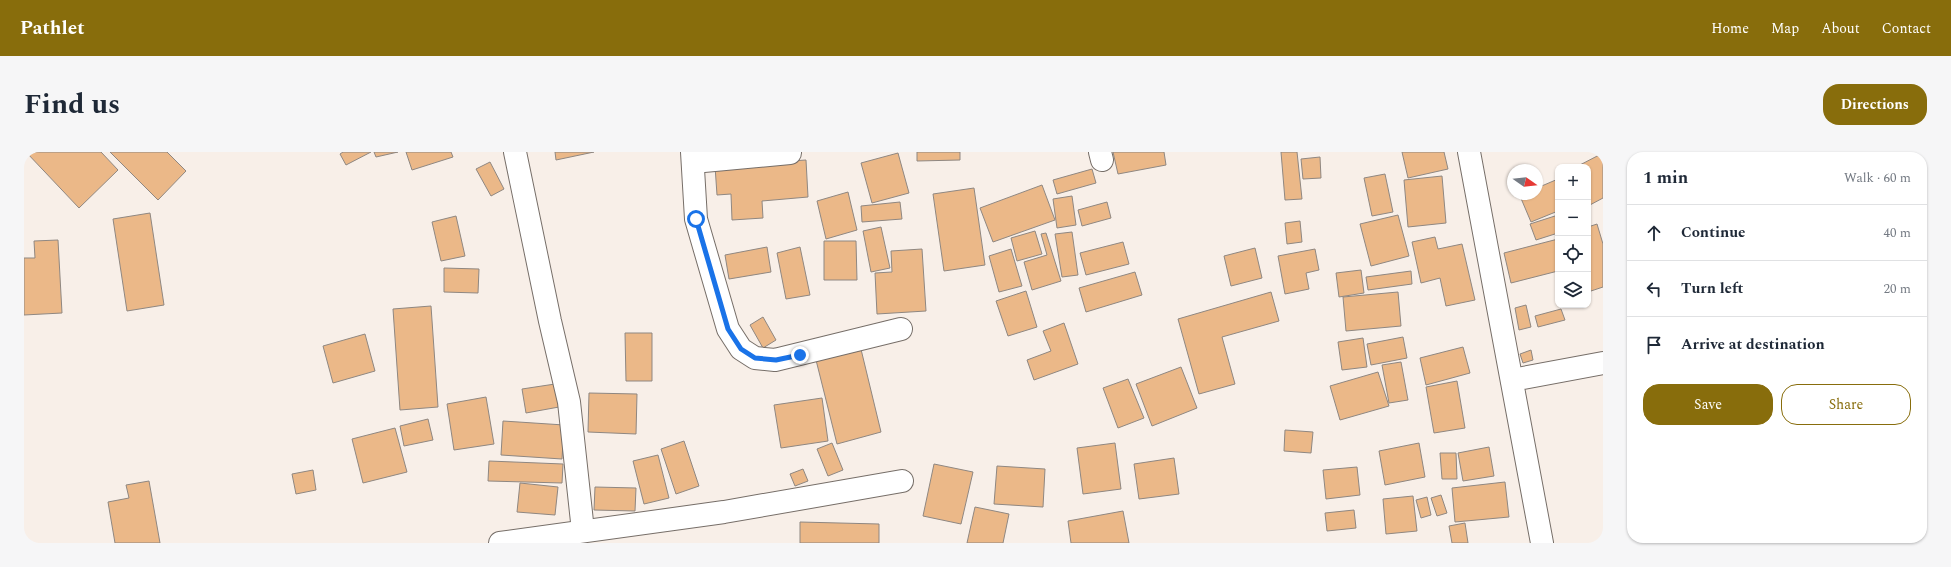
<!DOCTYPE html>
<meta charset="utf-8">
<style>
body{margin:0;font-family:Spectral,serif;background:#f6f6f7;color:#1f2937}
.controls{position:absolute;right:12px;top:12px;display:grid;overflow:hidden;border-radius:8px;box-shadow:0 1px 3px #0004}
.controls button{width:36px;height:36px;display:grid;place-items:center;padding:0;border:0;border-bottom:1px solid #e0e1e3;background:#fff;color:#1f2937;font:20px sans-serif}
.compass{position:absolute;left:1483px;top:12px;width:36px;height:36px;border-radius:50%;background:#fff;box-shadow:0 1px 3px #0004;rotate:104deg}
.stop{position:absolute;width:12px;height:12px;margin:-9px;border:3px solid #1a73e8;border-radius:50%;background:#fff}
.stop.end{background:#1a73e8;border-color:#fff;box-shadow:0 1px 4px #0008}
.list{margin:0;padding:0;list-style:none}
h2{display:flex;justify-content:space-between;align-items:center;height:52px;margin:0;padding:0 16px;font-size:17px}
h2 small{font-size:13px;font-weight:400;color:#747a83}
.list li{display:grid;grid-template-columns:26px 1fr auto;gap:12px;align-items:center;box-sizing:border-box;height:56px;padding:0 16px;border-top:1px solid #e0e1e3}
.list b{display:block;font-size:15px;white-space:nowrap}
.list em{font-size:13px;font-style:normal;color:#747a83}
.actions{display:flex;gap:8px;padding:12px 16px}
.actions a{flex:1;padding:9px 0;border:1px solid #886d0c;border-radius:16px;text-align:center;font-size:14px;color:#886d0c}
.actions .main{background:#886d0c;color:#fff}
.icon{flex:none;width:22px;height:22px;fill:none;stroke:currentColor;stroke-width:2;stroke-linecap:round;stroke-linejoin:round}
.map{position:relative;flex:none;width:1579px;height:391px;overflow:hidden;border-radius:16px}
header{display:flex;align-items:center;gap:24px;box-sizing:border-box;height:56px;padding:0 20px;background:#886d0c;color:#fff}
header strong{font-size:19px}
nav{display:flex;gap:22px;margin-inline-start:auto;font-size:14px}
.intro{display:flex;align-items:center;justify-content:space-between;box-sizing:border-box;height:96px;padding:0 24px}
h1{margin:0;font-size:28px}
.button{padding:10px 18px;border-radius:16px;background:#886d0c;color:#fff;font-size:14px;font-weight:700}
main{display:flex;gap:24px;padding:0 24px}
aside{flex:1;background:#fff;border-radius:16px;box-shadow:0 1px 3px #0004}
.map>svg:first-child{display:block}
</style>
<header>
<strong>Pathlet</strong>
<nav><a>Home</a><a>Map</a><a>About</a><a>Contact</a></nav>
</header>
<div class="intro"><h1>Find us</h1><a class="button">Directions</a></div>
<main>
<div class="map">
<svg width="1579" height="391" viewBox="0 0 1579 391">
<rect width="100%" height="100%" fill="#f8efe8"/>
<!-- building -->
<g fill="#ebb888" stroke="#8f8781">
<path d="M 2,0 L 77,0 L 94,18 L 55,56 Z"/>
<path d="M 86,0 L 143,0 L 162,19 L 134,48 Z"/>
<path d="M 319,0 L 347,0 L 322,13 L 316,2 Z"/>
<path d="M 350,0 L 374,0 L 352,5 Z"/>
<path d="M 382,0 L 427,0 L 429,5 L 388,18 Z"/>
<path d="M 531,0 L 570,0 L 532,8 Z"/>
<path d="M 893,0 L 936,0 L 936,8 L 893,9 Z"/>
<path d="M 1089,0 L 1140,0 L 1142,13 L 1094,22 Z"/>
<path d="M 1257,0 L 1273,0 L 1278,47 L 1261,48 Z"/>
<path d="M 1378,0 L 1420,0 L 1424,17 L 1384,26 Z"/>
<path d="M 874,1 L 885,41 L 848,51 L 837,11 Z"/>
<path d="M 1579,1 L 1579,46 L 1564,54 L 1564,15 L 1552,15 Z"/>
<path d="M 1296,5 L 1297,26 L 1279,27 L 1277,7 Z"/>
<path d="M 782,8 L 784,45 L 738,49 L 739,66 L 708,68 L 707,42 L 693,43 L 691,14 Z"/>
<path d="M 466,10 L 480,37 L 467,44 L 452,17 Z"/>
<path d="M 1068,17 L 1072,31 L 1033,42 L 1029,28 Z"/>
<path d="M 1361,22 L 1369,60 L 1348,64 L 1340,26 Z"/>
<path d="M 1418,24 L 1422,71 L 1384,75 L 1380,28 Z"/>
<path d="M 1534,27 L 1534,59 L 1507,70 L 1496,44 L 1513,42 L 1513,36 Z"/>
<path d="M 1018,33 L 1031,68 L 969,90 L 956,56 Z"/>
<path d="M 950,36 L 961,113 L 920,119 L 909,42 Z"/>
<path d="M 824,40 L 833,78 L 802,87 L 793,49 Z"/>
<path d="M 1048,44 L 1052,73 L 1033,76 L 1029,47 Z"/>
<path d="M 876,50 L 878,67 L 838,70 L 837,54 Z"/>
<path d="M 1083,50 L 1087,66 L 1058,74 L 1054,58 Z"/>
<path d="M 126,61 L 140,153 L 103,159 L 89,67 Z"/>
<path d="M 1374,63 L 1385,104 L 1347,114 L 1336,72 Z"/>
<path d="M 1534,63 L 1534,81 L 1512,88 L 1506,72 Z"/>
<path d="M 432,64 L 441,104 L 417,109 L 408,70 Z"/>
<path d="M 1276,69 L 1278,90 L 1263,92 L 1261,71 Z"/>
<path d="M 1573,72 L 1579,92 L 1579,135 L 1564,140 L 1564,75 Z"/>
<path d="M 857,75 L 866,116 L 847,120 L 839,79 Z"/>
<path d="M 1011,79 L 1018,102 L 993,109 L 987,86 Z"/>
<path d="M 1048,80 L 1054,123 L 1038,125 L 1031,82 Z"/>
<path d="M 1022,81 L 1037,129 L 1008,138 L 1000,110 L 1023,103 L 1017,82 Z"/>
<path d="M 1411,85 L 1414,97 L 1438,92 L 1451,148 L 1422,154 L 1416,126 L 1397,131 L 1388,90 Z"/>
<path d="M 1534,87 L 1534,119 L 1487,131 L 1480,101 Z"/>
<path d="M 34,88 L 38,161 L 0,163 L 0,106 L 11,106 L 10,89 Z"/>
<path d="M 800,89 L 832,89 L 833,128 L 800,128 Z"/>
<path d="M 1099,90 L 1105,112 L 1062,123 L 1056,101 Z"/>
<path d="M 743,95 L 747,120 L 705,127 L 701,103 Z"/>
<path d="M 776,95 L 786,143 L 762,147 L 753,101 Z"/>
<path d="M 1231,96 L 1238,126 L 1207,134 L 1200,104 Z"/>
<path d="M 898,97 L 902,159 L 853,162 L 851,121 L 868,120 L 867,99 Z"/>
<path d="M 987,97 L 998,134 L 975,140 L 965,104 Z"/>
<path d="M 1291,97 L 1295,118 L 1282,121 L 1285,137 L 1261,142 L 1254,104 Z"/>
<path d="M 420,116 L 455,117 L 454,141 L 420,140 Z"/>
<path d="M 1337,118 L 1340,141 L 1315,145 L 1312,121 Z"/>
<path d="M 1387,119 L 1388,132 L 1344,138 L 1342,125 Z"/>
<path d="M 1111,120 L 1118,143 L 1062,160 L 1055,136 Z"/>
<path d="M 1002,139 L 1013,175 L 984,184 L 972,149 Z"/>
<path d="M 1247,140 L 1255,169 L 1198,185 L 1211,232 L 1175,242 L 1154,167 Z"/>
<path d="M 1374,140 L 1377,174 L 1322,179 L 1319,145 Z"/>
<path d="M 1502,153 L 1507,175 L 1495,178 L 1491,156 Z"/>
<path d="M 407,154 L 414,255 L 376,258 L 369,157 Z"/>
<path d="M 1537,157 L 1541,168 L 1514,175 L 1511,164 Z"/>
<path d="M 739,165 L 752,188 L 739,196 L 726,173 Z"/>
<path d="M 1040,171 L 1054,212 L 1010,228 L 1003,208 L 1027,199 L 1019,179 Z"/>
<path d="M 601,181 L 628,181 L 628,229 L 602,229 Z"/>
<path d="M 341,182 L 351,219 L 309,231 L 299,194 Z"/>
<path d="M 1379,185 L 1383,206 L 1347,213 L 1343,192 Z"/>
<path d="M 1339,186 L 1343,215 L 1318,218 L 1314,190 Z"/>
<path d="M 835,189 L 857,280 L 813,292 L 790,200 Z"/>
<path d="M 1439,195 L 1446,221 L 1402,233 L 1396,206 Z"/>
<path d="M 1507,198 L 1509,208 L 1499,211 L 1496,202 Z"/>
<path d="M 1377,210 L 1384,248 L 1365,251 L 1358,213 Z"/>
<path d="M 1157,215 L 1173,256 L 1128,274 L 1112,232 Z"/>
<path d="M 1354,220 L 1365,254 L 1316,268 L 1306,234 Z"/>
<path d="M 1104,227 L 1120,266 L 1094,276 L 1079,236 Z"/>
<path d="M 1433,229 L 1441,276 L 1410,281 L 1402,235 Z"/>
<path d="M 531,232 L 535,255 L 502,261 L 498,237 Z"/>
<path d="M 565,241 L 613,242 L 612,282 L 564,280 Z"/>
<path d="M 462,245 L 470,292 L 430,298 L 423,252 Z"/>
<path d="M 798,246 L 804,289 L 757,296 L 750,253 Z"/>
<path d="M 404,267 L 409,288 L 380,294 L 376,274 Z"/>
<path d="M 479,269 L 540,273 L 538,307 L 477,303 Z"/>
<path d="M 371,276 L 383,320 L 339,331 L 328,287 Z"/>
<path d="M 1261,278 L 1289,280 L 1287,301 L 1260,299 Z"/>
<path d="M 660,289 L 675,334 L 652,342 L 637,297 Z"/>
<path d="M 808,291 L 819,318 L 804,324 L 793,297 Z"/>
<path d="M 1091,291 L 1097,337 L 1059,342 L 1053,296 Z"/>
<path d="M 1395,291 L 1401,325 L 1361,333 L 1355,299 Z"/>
<path d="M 1465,295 L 1470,324 L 1439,329 L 1434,301 Z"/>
<path d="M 1416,301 L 1432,301 L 1433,327 L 1418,327 Z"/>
<path d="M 634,303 L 645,346 L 620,352 L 609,309 Z"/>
<path d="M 1150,306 L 1155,342 L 1115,347 L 1110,312 Z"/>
<path d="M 465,309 L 539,312 L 538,331 L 464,329 Z"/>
<path d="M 910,312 L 949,320 L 937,372 L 899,364 Z"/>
<path d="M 973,314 L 1021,317 L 1019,355 L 970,352 Z"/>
<path d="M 1333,315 L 1336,343 L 1302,347 L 1299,318 Z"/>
<path d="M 779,317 L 784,329 L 771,334 L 766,322 Z"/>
<path d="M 289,318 L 292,338 L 272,342 L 268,322 Z"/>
<path d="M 125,329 L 136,391 L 91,391 L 84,350 L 105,346 L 102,333 Z"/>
<path d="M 1481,330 L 1485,365 L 1431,370 L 1428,336 Z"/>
<path d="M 496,331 L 534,335 L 531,363 L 493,360 Z"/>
<path d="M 571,335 L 612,336 L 611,359 L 570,358 Z"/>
<path d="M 1417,343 L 1423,361 L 1413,364 L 1407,346 Z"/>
<path d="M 1389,344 L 1393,379 L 1362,382 L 1359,347 Z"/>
<path d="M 1403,345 L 1407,363 L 1397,366 L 1392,348 Z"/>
<path d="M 951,355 L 985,362 L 979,391 L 943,391 Z"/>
<path d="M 1330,358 L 1332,376 L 1303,379 L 1301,361 Z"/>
<path d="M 1099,359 L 1105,391 L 1047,391 L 1044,369 Z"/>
<path d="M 776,370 L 855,372 L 855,391 L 776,391 Z"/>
<path d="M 1441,371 L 1444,391 L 1428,391 L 1425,374 Z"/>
</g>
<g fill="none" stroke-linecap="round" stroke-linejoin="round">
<defs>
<g id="minor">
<path d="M 491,0 L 526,169 L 545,250 L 559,379"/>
<path d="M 668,0 L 672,67 L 704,177 L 717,197 L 731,206 L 751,208 L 877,177"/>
<path d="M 1076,0 L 1078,8"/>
<path d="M 1445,0 L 1518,391"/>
<path d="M 669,10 L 766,1"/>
<path d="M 1488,228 L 1579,211"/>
<path d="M 476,391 L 700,360 L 878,329"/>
</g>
</defs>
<!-- minor casing -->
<use href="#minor" stroke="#766e68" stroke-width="24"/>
<!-- minor -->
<use href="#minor" stroke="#fff" stroke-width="22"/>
</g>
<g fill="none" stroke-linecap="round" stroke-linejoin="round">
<!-- route -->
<path stroke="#1a73e8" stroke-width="5" d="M 672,67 L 704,177 L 717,197 L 731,206 L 752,208 L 776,203"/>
</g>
</svg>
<div class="controls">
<button>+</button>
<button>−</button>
<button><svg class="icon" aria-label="locate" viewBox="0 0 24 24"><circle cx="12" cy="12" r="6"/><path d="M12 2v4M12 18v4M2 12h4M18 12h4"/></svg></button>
<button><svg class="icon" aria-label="layers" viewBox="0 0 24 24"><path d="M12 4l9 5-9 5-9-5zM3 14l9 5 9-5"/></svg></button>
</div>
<svg class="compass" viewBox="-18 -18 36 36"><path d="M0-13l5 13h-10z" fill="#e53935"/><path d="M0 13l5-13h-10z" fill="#747a83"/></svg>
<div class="stop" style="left:672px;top:67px"></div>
<div class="stop end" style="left:776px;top:203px"></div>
</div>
<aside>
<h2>1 min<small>Walk · 60 m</small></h2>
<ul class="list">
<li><svg class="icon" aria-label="ahead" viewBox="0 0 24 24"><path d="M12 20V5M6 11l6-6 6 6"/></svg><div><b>Continue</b></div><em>40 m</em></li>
<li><svg class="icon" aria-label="left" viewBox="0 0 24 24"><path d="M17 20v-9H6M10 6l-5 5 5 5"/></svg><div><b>Turn left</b></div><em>20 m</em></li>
<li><svg class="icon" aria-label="arrive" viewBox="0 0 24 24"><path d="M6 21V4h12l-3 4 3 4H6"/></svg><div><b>Arrive at destination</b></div></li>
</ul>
<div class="actions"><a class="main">Save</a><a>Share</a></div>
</aside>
</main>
